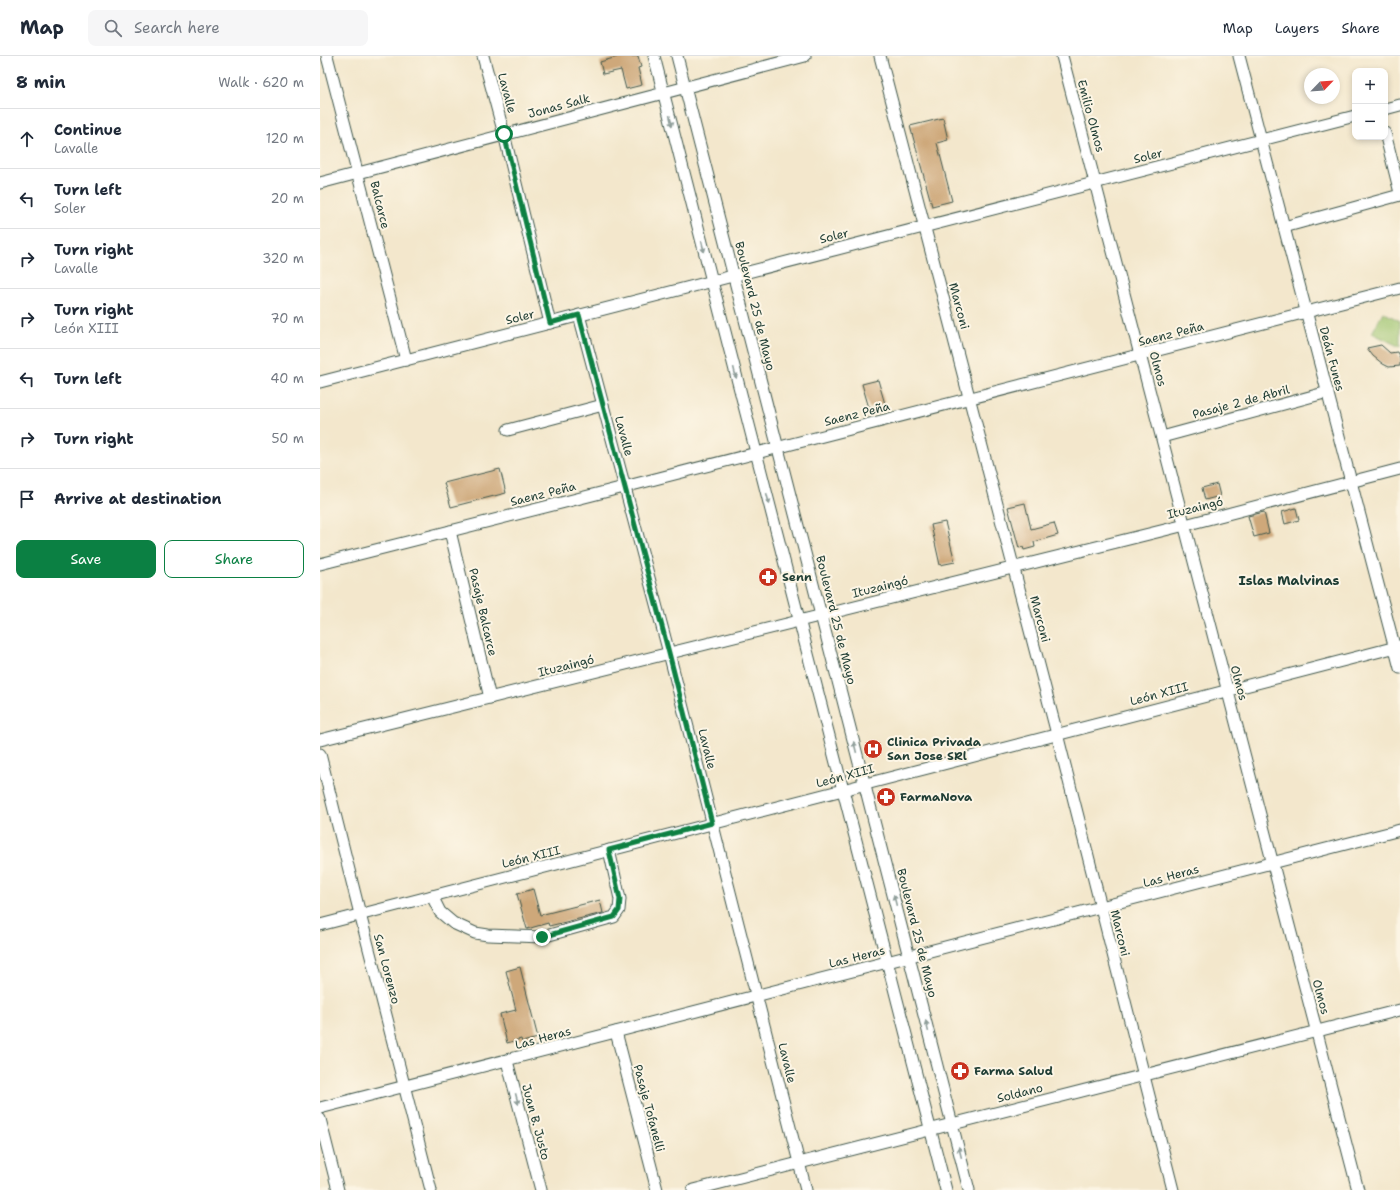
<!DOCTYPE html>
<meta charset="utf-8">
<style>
body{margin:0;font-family:"Shantell Sans",sans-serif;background:#f6f6f7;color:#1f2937}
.controls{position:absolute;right:12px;top:12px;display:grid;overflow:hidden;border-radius:8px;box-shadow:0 2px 6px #0003}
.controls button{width:36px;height:36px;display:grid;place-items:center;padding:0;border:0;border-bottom:1px solid #e0e1e3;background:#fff;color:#1f2937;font:20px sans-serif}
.compass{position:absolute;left:984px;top:12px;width:36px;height:36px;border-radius:50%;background:#fff;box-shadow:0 2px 6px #0003;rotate:65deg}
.stop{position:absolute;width:12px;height:12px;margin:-9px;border:3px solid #0b8043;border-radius:50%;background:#fff}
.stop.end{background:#0b8043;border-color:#fff;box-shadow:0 1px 4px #0008}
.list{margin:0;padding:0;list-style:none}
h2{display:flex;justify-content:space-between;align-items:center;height:52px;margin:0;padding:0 16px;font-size:17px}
h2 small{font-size:13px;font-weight:400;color:#747a83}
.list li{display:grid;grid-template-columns:26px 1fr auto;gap:12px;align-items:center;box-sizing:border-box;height:60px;padding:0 16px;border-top:1px solid #e0e1e3}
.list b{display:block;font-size:15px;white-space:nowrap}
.list p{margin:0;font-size:13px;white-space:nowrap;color:#747a83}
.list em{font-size:13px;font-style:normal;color:#747a83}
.actions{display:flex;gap:8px;padding:12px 16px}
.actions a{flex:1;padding:9px 0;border:1px solid #0b8043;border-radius:8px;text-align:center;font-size:14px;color:#0b8043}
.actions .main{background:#0b8043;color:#fff}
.icon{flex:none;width:22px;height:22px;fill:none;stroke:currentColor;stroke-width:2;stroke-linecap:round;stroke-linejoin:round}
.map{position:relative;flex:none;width:1080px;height:1134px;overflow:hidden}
header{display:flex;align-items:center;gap:24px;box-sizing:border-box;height:56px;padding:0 20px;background:#fff;border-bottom:1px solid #e0e1e3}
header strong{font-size:19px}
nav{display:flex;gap:22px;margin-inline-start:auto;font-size:14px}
.search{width:280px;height:36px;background:#f6f6f7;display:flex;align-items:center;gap:10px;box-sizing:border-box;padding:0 14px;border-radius:8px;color:#747a83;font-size:15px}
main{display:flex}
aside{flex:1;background:#fff}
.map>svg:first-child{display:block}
</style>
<header>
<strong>Map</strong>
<div class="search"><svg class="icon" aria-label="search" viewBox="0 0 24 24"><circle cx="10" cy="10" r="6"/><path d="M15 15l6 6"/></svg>Search here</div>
<nav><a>Map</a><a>Layers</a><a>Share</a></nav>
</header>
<main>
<aside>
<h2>8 min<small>Walk · 620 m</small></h2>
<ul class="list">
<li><svg class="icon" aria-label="ahead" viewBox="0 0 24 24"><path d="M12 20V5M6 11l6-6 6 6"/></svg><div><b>Continue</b><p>Lavalle</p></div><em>120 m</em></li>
<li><svg class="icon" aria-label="left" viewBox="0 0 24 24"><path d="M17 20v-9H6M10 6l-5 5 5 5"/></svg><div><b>Turn left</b><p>Soler</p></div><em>20 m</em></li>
<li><svg class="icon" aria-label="right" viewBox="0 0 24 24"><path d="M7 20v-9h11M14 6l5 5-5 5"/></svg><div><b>Turn right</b><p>Lavalle</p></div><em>320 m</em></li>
<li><svg class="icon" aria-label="right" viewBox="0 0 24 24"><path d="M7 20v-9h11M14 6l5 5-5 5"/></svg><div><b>Turn right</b><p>León XIII</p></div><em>70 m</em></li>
<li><svg class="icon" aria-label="left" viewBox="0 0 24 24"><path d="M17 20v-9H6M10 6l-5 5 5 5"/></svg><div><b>Turn left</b></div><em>40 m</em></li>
<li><svg class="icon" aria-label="right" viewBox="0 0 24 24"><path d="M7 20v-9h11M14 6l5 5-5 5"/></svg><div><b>Turn right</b></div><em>50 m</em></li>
<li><svg class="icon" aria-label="arrive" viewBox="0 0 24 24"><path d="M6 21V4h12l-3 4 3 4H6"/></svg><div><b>Arrive at destination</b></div></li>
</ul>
<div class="actions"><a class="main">Save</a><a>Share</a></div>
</aside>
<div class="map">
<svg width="1080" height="1134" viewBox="0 0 1080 1134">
<rect width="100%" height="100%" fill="#fcf5e5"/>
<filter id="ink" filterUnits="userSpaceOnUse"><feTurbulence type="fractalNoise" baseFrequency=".025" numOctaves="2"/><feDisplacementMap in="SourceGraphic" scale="8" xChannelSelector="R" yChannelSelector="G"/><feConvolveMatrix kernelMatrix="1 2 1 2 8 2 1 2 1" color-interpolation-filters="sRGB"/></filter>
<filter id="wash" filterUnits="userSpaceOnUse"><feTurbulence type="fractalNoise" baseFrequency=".012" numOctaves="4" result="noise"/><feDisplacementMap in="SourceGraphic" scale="16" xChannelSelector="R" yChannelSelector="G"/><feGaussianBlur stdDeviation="0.9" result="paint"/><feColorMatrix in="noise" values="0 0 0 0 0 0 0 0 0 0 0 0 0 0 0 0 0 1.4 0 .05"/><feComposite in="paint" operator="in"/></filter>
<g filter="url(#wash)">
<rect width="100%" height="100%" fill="#f3e7cc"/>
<!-- green -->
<path fill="#9fc56f" stroke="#5f8152" d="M 1063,256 L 1080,265 L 1080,291 L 1052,277 Z"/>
<g id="blocks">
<!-- building -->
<g fill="#cea87a">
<path d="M 297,0 L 318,0 L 321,11 L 318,12 L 322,29 L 306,33 L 301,14 L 283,18 L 280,6 L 297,1 Z"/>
<path d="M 623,62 L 628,84 L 617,87 L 632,145 L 612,150 L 590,70 Z"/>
<path d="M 1061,289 L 1070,297 L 1077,296 L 1080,302 L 1080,310 L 1069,311 L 1063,308 L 1053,300 L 1047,292 Z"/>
<path d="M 558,324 L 565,348 L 549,352 L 542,328 Z"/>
<path d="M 180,413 L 186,437 L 131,451 L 124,427 Z"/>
<path d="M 897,428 L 900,440 L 885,444 L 882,432 Z"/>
<path d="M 705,447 L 711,473 L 734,467 L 738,479 L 714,486 L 715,491 L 704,494 L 703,491 L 699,492 L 688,451 Z"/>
<path d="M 976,452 L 979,464 L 965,468 L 962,456 Z"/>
<path d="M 944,456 L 949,477 L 934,481 L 928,460 Z"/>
<path d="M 625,466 L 635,506 L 620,509 L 611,469 Z"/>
<path d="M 213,833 L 220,859 L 280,844 L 283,857 L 229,870 L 228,867 L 207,873 L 197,838 Z"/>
<path d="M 200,911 L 218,982 L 202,986 L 201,983 L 187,987 L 180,958 L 196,954 L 186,915 Z"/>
</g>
</g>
</g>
<g filter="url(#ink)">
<use href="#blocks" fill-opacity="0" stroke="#3f564b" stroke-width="1"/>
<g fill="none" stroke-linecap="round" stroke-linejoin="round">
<defs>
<g id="minor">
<path d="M 7,0 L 86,304"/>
<path d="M 163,0 L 184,78 L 230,267"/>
<path d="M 334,0 L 626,1134"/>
<path d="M 357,0 L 649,1134"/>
<path d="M 560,0 L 737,678 L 853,1134"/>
<path d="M 742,0 L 1038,1134"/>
<path d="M 919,0 L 1080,612"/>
<path d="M 1065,53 L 1080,49"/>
<path d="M 1065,77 L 1080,137"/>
<path d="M 0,127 L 485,0"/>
<path d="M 964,171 L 1080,139"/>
<path d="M 259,259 L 349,597 L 486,1134"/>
<path d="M 0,326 L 1035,60"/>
<path d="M 188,374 L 283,349"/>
<path d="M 842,381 L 1008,336"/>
<path d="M 130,475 L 170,642"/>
<path d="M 0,508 L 304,431 L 1080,232"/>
<path d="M 0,684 L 865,469 L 1080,413"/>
<path d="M 0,698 L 40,858 L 111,1134"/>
<path d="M 112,840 L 120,856 L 133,867 L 155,877 L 168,879 L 222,881 L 294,861 L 299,854 L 300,843 L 289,794"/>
<path d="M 0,869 L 1080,590"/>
<path d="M 296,976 L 337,1134"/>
<path d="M 187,1005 L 221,1134"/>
<path d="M 0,1052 L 1080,774"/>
<path d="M 0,1063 L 18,1134"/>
<path d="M 373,1134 L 1080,954"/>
</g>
</defs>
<!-- minor casing -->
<use href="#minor" stroke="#3f564b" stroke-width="13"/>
<!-- minor -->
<use href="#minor" stroke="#fff" stroke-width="11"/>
</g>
<!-- one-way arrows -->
<defs><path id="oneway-solid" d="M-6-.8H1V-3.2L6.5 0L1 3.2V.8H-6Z"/></defs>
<g fill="#8f9e9a">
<use href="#oneway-solid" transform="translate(351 65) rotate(76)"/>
<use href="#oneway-solid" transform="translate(383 191) rotate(76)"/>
<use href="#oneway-solid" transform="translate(415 317) rotate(76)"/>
<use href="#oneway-solid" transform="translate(448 443) rotate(76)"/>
<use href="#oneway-solid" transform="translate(535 691) rotate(-104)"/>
<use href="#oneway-solid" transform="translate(575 844) rotate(-104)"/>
<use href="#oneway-solid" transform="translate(607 970) rotate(-104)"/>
<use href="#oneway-solid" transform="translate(197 1043) rotate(75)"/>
<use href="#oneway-solid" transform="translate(640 1096) rotate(-104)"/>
</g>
</g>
<g fill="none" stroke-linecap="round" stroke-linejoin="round" filter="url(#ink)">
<!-- route -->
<path stroke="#0b8043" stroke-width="5" d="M 184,78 L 230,267 L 259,259 L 349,597 L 392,767 L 289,794 L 300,843 L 299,854 L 294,861 L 222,881"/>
</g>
<!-- icons -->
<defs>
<symbol id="pharmacy-disc" viewBox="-11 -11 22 22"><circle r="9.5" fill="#c8321e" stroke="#fcf5e5"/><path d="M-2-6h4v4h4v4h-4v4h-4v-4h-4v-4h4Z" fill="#fff"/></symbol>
<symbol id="hospital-disc" viewBox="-11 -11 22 22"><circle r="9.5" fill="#c8321e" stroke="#fcf5e5"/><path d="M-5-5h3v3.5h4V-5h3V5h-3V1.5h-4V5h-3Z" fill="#fff"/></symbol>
</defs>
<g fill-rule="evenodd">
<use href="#pharmacy-disc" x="437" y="510" width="22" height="22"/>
<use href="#hospital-disc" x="542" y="682" width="22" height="22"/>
<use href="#pharmacy-disc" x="555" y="730" width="22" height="22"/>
<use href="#pharmacy-disc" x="629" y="1004" width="22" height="22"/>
</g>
<g text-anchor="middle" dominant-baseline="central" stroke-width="4" stroke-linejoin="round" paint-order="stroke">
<!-- street labels -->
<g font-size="12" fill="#1f3d34" stroke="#fcf5e5">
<text transform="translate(187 37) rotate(75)">Lavalle</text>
<text transform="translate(239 50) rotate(-15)">Jonas Salk</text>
<text transform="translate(771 60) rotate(75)">Emilio Olmos</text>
<text transform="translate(828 100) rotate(-14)">Soler</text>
<text transform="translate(60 149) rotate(76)">Balcarce</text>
<text transform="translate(514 180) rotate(-14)">Soler</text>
<text transform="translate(435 250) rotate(76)">Boulevard 25 de Mayo</text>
<text transform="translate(639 250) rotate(75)">Marconi</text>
<text transform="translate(200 261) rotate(-14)">Soler</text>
<text transform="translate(851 278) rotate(-14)">Saenz Peña</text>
<text transform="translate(1012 303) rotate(75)">Deán Funes</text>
<text transform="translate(838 313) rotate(75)">Olmos</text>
<text transform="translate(921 346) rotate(-15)">Pasaje 2 de Abril</text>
<text transform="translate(537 358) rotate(-14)">Saenz Peña</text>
<text transform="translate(304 380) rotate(75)">Lavalle</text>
<text transform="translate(223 438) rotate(-14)">Saenz Peña</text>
<text transform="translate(875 452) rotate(-14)">Ituzaingó</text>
<text transform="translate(560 531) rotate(-14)">Ituzaingó</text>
<text transform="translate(163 556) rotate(77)">Pasaje Balcarce</text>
<text transform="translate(720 563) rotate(75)">Marconi</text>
<text transform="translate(516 564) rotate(76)">Boulevard 25 de Mayo</text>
<text transform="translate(246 610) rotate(-14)">Ituzaingó</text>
<text transform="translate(919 627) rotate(75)">Olmos</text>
<text transform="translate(839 638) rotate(-15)">León XIII</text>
<text transform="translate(387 693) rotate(76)">Lavalle</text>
<text transform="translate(525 720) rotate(-15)">León XIII</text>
<text transform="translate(211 801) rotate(-14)">León XIII</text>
<text transform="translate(851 820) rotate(-15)">Las Heras</text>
<text transform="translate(597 877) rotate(76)">Boulevard 25 de Mayo</text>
<text transform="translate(800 877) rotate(76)">Marconi</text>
<text transform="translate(537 901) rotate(-14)">Las Heras</text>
<text transform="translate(67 913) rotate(75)">San Lorenzo</text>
<text transform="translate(1001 941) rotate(75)">Olmos</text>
<text transform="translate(223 982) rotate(-15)">Las Heras</text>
<text transform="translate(467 1007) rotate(76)">Lavalle</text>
<text transform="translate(700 1037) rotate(-14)">Soldano</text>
<text transform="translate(329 1052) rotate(75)">Pasaje Tofanelli</text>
<text transform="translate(216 1066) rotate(75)">Juan B. Justo</text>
</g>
<!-- poi labels -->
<g font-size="12" font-weight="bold" fill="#1f3d34" stroke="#fcf5e5" text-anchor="start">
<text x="462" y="521">Senn</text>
<text x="567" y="686">Clinica Privada<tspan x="567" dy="14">San Jose SRl</tspan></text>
<text x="580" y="741">FarmaNova</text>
<text x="654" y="1015">Farma Salud</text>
</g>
<!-- neighbourhood labels -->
<g font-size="13" font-weight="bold" fill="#1f3d34" stroke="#fcf5e5">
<text x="969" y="524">Islas Malvinas</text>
</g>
</g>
</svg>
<div class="controls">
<button>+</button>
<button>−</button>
</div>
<svg class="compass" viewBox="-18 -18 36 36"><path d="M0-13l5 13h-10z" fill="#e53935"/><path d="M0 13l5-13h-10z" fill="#747a83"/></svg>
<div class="stop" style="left:184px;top:78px"></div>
<div class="stop end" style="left:222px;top:881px"></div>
</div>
</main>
